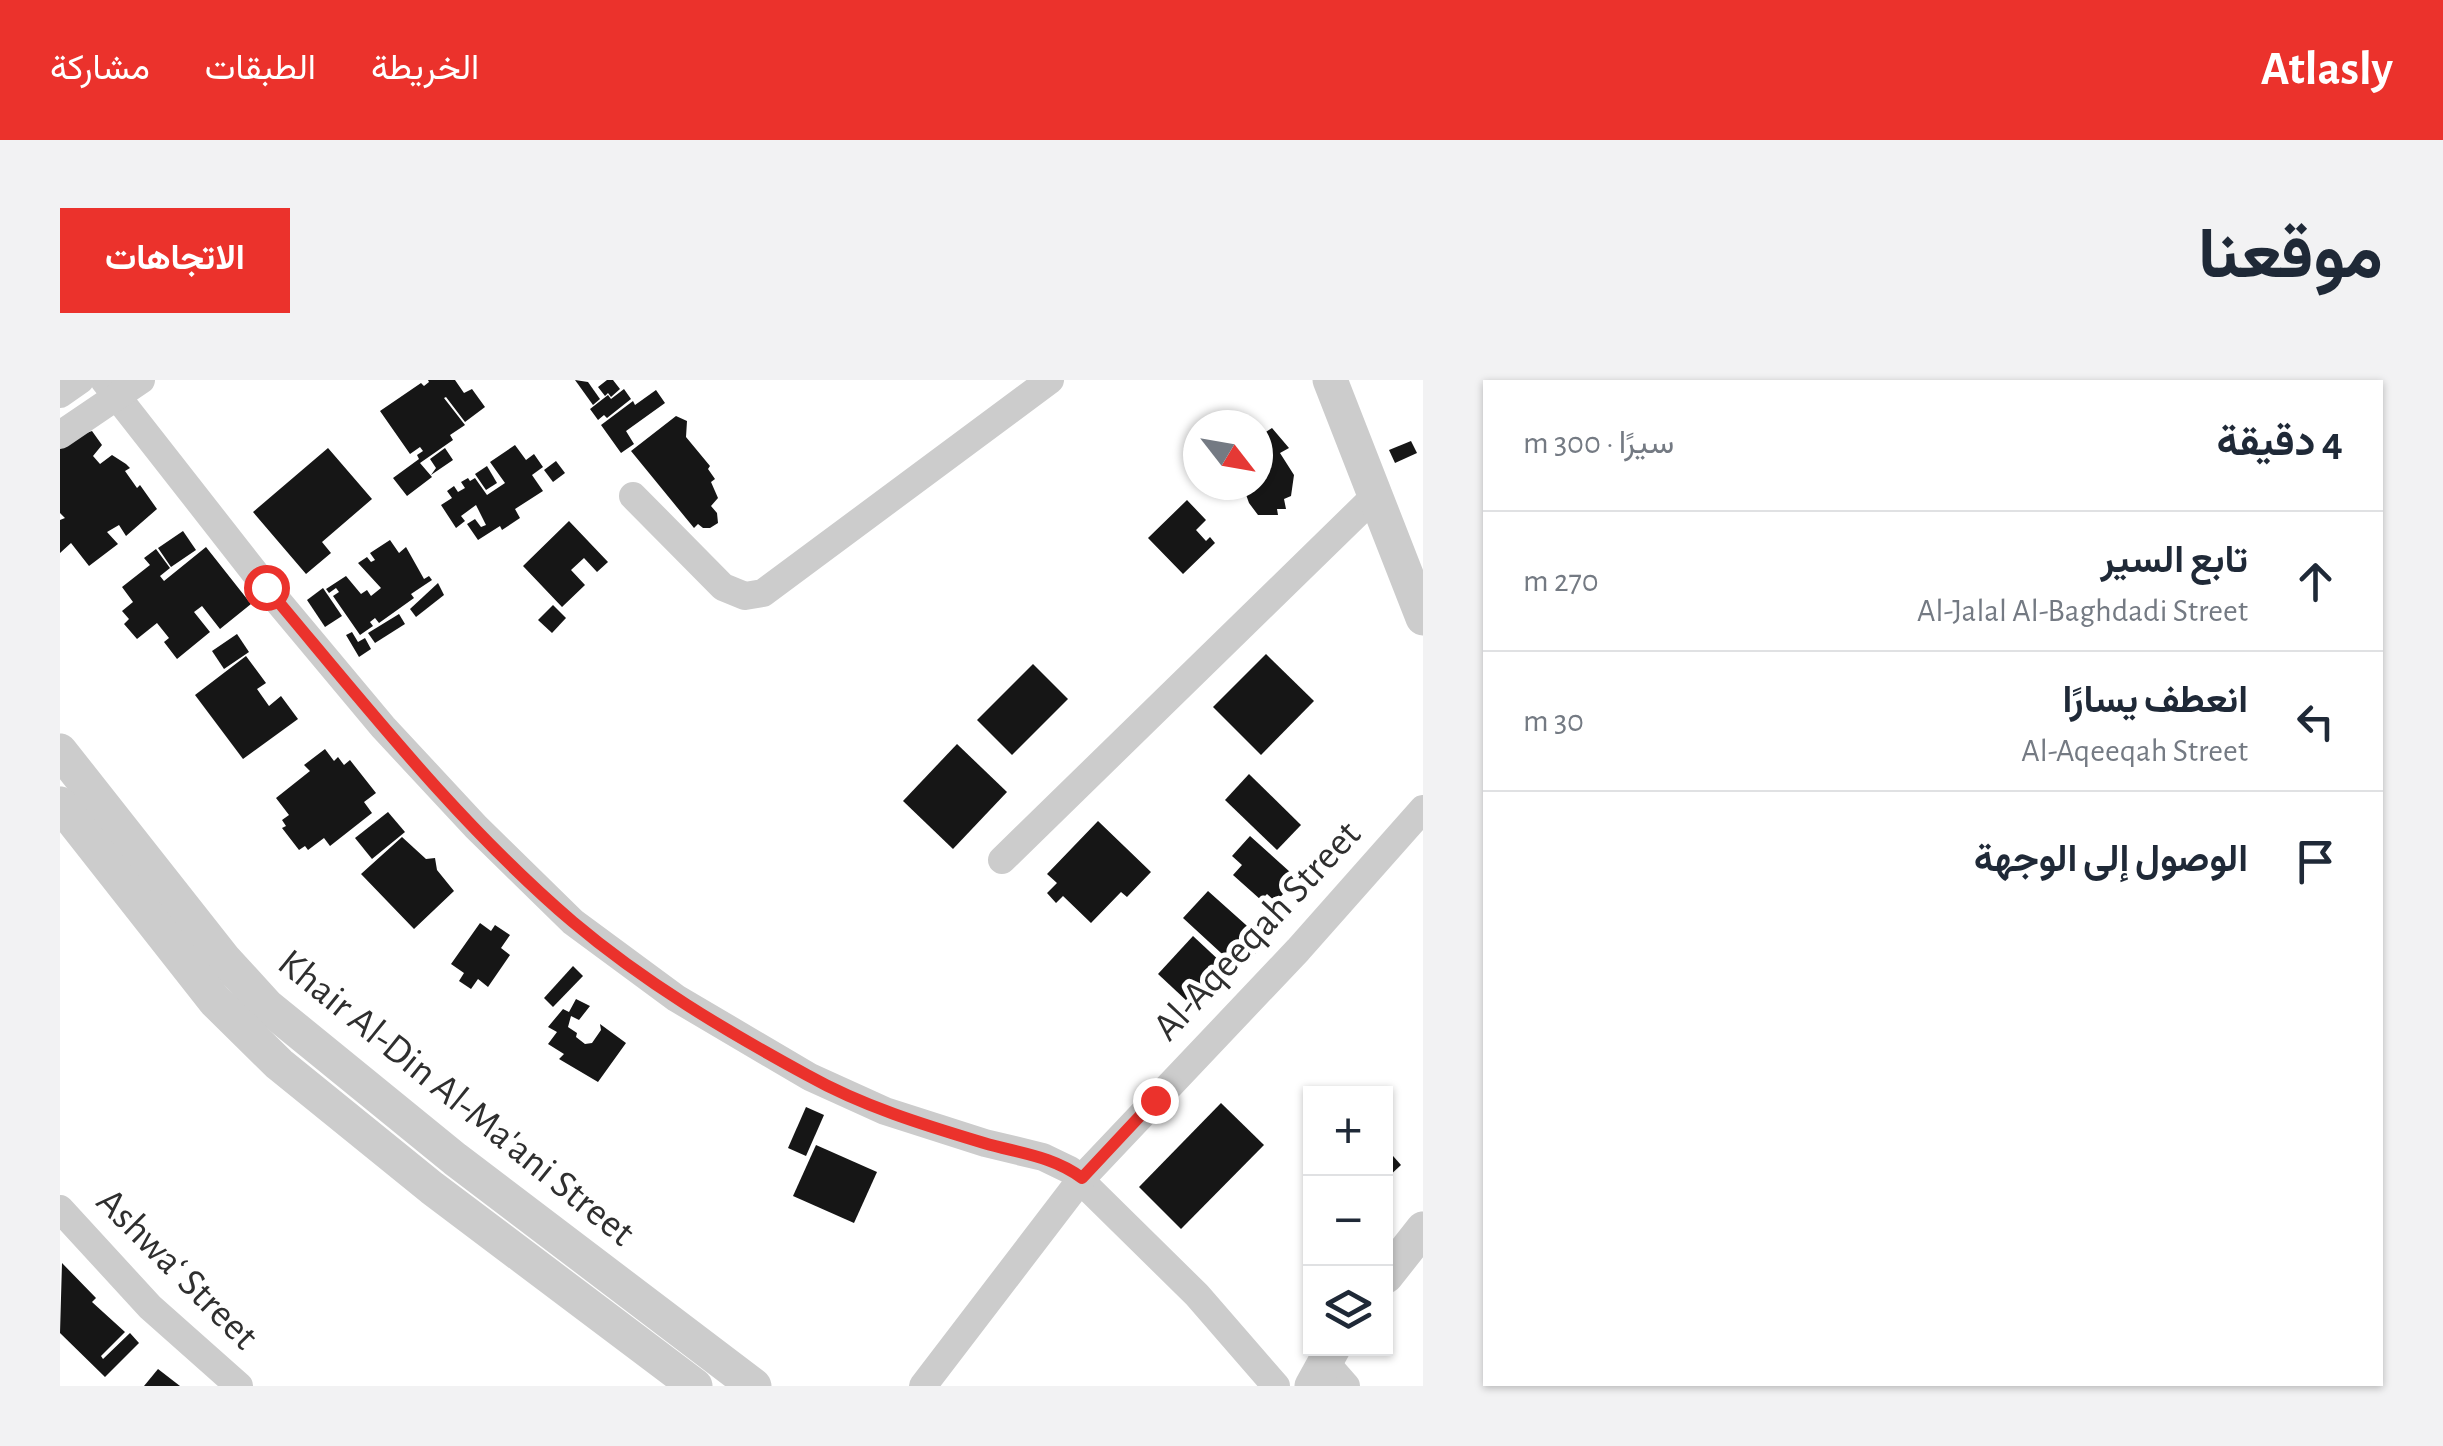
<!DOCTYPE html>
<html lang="ar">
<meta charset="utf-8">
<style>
body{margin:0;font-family:"Alegreya Sans",Vazirmatn,sans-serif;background:#f2f2f3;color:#1f2937;direction:rtl}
.controls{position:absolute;right:30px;bottom:30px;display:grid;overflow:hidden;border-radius:0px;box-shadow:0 2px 8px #0004}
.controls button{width:90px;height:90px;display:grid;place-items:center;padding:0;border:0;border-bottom:2px solid #e0e1e3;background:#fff;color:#1f2937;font:50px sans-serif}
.compass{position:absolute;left:1123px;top:30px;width:90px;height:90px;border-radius:50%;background:#fff;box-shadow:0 2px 8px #0004;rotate:121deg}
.stop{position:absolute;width:30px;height:30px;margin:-22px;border:8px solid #eb322c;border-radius:50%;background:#fff}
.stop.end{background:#eb322c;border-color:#fff;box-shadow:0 2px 10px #0008}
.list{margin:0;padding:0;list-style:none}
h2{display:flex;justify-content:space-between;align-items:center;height:130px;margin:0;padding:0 40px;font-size:42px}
h2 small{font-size:32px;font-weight:400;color:#747a83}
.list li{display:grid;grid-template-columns:65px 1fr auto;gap:30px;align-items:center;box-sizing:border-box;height:140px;padding:0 40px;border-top:2px solid #e0e1e3}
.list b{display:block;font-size:38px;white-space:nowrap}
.list p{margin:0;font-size:32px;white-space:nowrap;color:#747a83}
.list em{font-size:32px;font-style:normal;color:#747a83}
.icon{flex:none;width:55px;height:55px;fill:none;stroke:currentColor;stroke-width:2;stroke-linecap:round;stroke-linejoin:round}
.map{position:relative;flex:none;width:1363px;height:1006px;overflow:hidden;direction:ltr;border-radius:0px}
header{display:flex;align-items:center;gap:60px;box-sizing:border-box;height:140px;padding:0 50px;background:#eb322c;color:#fff}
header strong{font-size:48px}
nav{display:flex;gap:55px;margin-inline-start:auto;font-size:35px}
.intro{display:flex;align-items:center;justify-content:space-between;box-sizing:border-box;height:240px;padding:0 60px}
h1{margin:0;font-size:70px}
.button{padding:25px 45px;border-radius:0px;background:#eb322c;color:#fff;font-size:35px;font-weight:700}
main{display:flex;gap:60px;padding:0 60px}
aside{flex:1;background:#fff;border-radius:0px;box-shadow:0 2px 8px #0004}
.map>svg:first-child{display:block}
</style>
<header>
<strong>Atlasly</strong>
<nav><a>الخريطة</a><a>الطبقات</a><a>مشاركة</a></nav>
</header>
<div class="intro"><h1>موقعنا</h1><a class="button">الاتجاهات</a></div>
<main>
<aside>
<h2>4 دقيقة<small>سيرًا · 300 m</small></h2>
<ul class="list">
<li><svg class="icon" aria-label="ahead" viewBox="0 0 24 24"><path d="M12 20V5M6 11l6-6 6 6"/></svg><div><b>تابع السير</b><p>Al-Jalal Al-Baghdadi Street</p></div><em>270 m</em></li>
<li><svg class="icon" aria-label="left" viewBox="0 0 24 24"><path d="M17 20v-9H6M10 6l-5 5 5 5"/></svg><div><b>انعطف يسارًا</b><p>Al-Aqeeqah Street</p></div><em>30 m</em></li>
<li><svg class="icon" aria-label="arrive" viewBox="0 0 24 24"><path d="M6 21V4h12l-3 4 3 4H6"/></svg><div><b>الوصول إلى الوجهة</b></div></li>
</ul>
</aside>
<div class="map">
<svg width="1363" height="1006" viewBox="0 0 1363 1006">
<rect width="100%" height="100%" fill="#fff"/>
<!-- building -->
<g fill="#161616">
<path d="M 368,0 L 395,0 L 404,13 L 412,9 L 425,27 L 405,42 L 386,17 L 384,18 L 405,45 L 390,55 L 393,60 L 360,83 L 372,97 L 347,116 L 333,98 L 359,79 L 357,75 L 363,71 L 360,67 L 350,74 L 320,31 L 361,3 L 364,6 L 369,2 Z"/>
<path d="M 515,0 L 528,2 L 540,19 L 533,25 Z"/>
<path d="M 547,0 L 553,0 L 560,9 L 551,17 L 548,13 L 545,16 L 538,7 Z"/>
<path d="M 564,9 L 571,19 L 547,38 L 544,35 L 538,40 L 530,29 L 548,15 L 551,19 Z"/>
<path d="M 596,10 L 605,23 L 566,51 L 574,64 L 561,73 L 541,45 L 573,21 L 575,25 Z"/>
<path d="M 616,36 L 627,41 L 626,57 L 650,86 L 648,89 L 655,99 L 651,102 L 658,118 L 651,126 L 657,133 L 658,143 L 650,148 L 643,148 L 638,144 L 634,148 L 571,71 Z"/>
<path d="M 1212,48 L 1229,68 L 1220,73 L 1234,95 L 1231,116 L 1224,119 L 1226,129 L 1217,129 L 1218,135 L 1198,135 L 1189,123 L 1184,109 L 1180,113 L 1167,105 L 1198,105 L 1198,57 Z"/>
<path d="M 32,51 L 42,65 L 33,76 L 40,84 L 52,75 L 66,84 L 70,88 L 65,91 L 77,108 L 80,105 L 97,129 L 66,156 L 59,145 L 47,152 L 58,164 L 29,186 L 11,163 L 0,173 L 0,140 L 5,138 L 0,133 L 0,62 Z"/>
<path d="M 1351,61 L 1357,73 L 1335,83 L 1329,70 Z"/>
<path d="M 455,65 L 466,80 L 474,74 L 483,87 L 472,95 L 483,111 L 455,129 L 460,138 L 442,150 L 440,146 L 418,160 L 407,144 L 415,139 L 421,147 L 426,145 L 416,125 L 401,136 L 405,141 L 396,148 L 381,125 L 392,118 L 387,111 L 394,106 L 398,112 L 405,108 L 401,102 L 408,98 L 410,101 L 415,98 L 427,115 L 445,103 L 430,82 Z"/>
<path d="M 268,68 L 312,119 L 262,162 L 271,173 L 246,194 L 193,132 Z"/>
<path d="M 385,68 L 393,80 L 371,95 L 376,88 L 370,79 Z"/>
<path d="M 496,81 L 505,93 L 493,102 L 484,90 Z"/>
<path d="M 427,86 L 437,103 L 426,110 L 415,94 Z"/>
<path d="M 1127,120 L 1146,140 L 1136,150 L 1146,161 L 1150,157 L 1155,163 L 1123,194 L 1088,158 Z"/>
<path d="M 509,141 L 548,182 L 537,192 L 524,178 L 511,190 L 525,205 L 502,227 L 463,186 Z"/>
<path d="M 123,151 L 136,170 L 111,187 L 98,168 Z"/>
<path d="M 330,160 L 339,173 L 346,167 L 364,199 L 369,196 L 372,200 L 351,214 L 354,218 L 319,243 L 315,238 L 310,242 L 313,246 L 300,255 L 273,216 L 279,212 L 276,208 L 269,213 L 266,209 L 286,196 L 301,214 L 307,210 L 311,216 L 321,208 L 298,183 L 307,177 L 311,182 L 315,180 L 310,173 Z"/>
<path d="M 146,167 L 191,224 L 160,249 L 142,226 L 134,232 L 150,252 L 117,279 L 104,262 L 109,258 L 97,243 L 77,259 L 64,244 L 69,239 L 62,231 L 73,222 L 62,207 L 90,185 L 84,178 L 96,169 L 110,188 L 100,196 L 104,201 Z"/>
<path d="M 378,203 L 384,215 L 356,237 L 350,229 Z"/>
<path d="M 263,208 L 282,236 L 265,247 L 247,220 Z"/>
<path d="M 493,225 L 506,238 L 492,253 L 478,240 Z"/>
<path d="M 339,234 L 345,244 L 315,263 L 308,253 Z"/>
<path d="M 292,252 L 298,262 L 305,258 L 311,269 L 299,277 L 286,255 Z"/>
<path d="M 177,254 L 189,272 L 164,289 L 152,271 Z"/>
<path d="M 1206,274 L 1254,321 L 1201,375 L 1153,327 Z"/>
<path d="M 186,276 L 206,303 L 197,309 L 209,326 L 221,316 L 238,339 L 183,379 L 135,315 Z"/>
<path d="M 973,284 L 1008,319 L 952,375 L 917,340 Z"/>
<path d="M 897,364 L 947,412 L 893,469 L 843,421 Z"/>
<path d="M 265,369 L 274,381 L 278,377 L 284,385 L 290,380 L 316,413 L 304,422 L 312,433 L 270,466 L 264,458 L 248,470 L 245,466 L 239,470 L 222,448 L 226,446 L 222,440 L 229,435 L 216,418 L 250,391 L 244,385 Z"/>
<path d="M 1189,394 L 1241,445 L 1217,470 L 1165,420 Z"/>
<path d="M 328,432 L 345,452 L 312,479 L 295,458 Z"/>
<path d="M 1038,441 L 1091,492 L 1067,517 L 1061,512 L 1031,543 L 1003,516 L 996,523 L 987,513 L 997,503 L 987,494 Z"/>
<path d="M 1190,456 L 1230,492 L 1223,499 L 1230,506 L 1216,522 L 1207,514 L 1201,520 L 1173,495 L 1182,485 L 1172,476 Z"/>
<path d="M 342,457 L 366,479 L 375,478 L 377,490 L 394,511 L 354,549 L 301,494 Z"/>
<path d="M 1148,511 L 1195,553 L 1189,560 L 1199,569 L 1190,580 L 1183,573 L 1173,584 L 1123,538 Z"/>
<path d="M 420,543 L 431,551 L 435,545 L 450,555 L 441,568 L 450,575 L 428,607 L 418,599 L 411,609 L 399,601 L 404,593 L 391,584 Z"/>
<path d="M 1133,556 L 1163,584 L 1128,622 L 1098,594 Z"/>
<path d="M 513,586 L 523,596 L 493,627 L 484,618 Z"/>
<path d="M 516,619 L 530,626 L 519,640 L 511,636 L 508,647 L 517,653 L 516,657 L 525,664 L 532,663 L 541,650 L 540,644 L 566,663 L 538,702 L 499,679 L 504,674 L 488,664 L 497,652 L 488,647 L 503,629 L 509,632 Z"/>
<path d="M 1161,723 L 1204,765 L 1121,849 L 1079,807 Z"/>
<path d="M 746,727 L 764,735 L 746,776 L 728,768 Z"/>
<path d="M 756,765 L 817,792 L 794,843 L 733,816 Z"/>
<path d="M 1326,768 L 1341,785 L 1326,799 Z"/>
<path d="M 2,883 L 36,918 L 32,922 L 65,952 L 41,976 L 43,979 L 70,953 L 79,963 L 45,997 L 0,953 Z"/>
<path d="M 98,989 L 120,1006 L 84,1006 Z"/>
</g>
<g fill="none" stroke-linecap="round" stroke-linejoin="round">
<!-- minor -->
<g stroke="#ccc" stroke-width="28">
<path d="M 44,0 L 206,207 L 323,347 L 416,447 L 513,542 L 616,618 L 750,697 L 825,731 L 925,763 L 983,777 L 1010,790 L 1137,915 L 1216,1006"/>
<path d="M 0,14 L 20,0"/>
<path d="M 0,55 L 81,0"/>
<path d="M 573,116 L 663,207 L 685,216 L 703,213 L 990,0"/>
<path d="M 942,480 L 1315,116"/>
<path d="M 0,829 L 90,927 L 179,1006"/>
<path d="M 1264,981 L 1286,1006"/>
<path d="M 863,1006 L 1022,798 L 1238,570 L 1363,429"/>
</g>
<!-- tertiary -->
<g stroke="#ccc" stroke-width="35">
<path d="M 1270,0 L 1363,238"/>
<path d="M 0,371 L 164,579 L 207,626 L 395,779 L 694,1006"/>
<path d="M 0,424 L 155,621 L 219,684 L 372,808 L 635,1006"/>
<path d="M 1326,896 L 1363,849"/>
<path d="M 1252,1006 L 1273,968"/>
</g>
</g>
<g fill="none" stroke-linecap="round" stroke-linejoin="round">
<!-- route -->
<path stroke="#eb322c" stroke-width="12" d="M 206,207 C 303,322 398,444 513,542 C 584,602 666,651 747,695 C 802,726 864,745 924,763 C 958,773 993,776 1022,798 L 1095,720"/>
</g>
<g text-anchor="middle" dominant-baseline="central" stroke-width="10" stroke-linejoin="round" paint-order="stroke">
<!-- street labels -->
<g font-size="40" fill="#2f2f2f" stroke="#fff">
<text transform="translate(1197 551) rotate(-47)">Al-Aqeeqah Street</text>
<text transform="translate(396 718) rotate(39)">Khair Al-Din Al-Ma'ani Street</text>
<text transform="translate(117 889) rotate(45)">Ashwa‘ Street</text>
</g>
</g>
</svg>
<div class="controls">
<button>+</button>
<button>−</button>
<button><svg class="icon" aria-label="layers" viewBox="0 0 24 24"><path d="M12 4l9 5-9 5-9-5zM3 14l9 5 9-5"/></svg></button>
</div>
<svg class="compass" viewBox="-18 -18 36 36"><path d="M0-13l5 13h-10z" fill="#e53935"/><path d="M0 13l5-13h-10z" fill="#747a83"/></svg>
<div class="stop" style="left:206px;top:207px"></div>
<div class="stop end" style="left:1095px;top:720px"></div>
</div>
</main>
